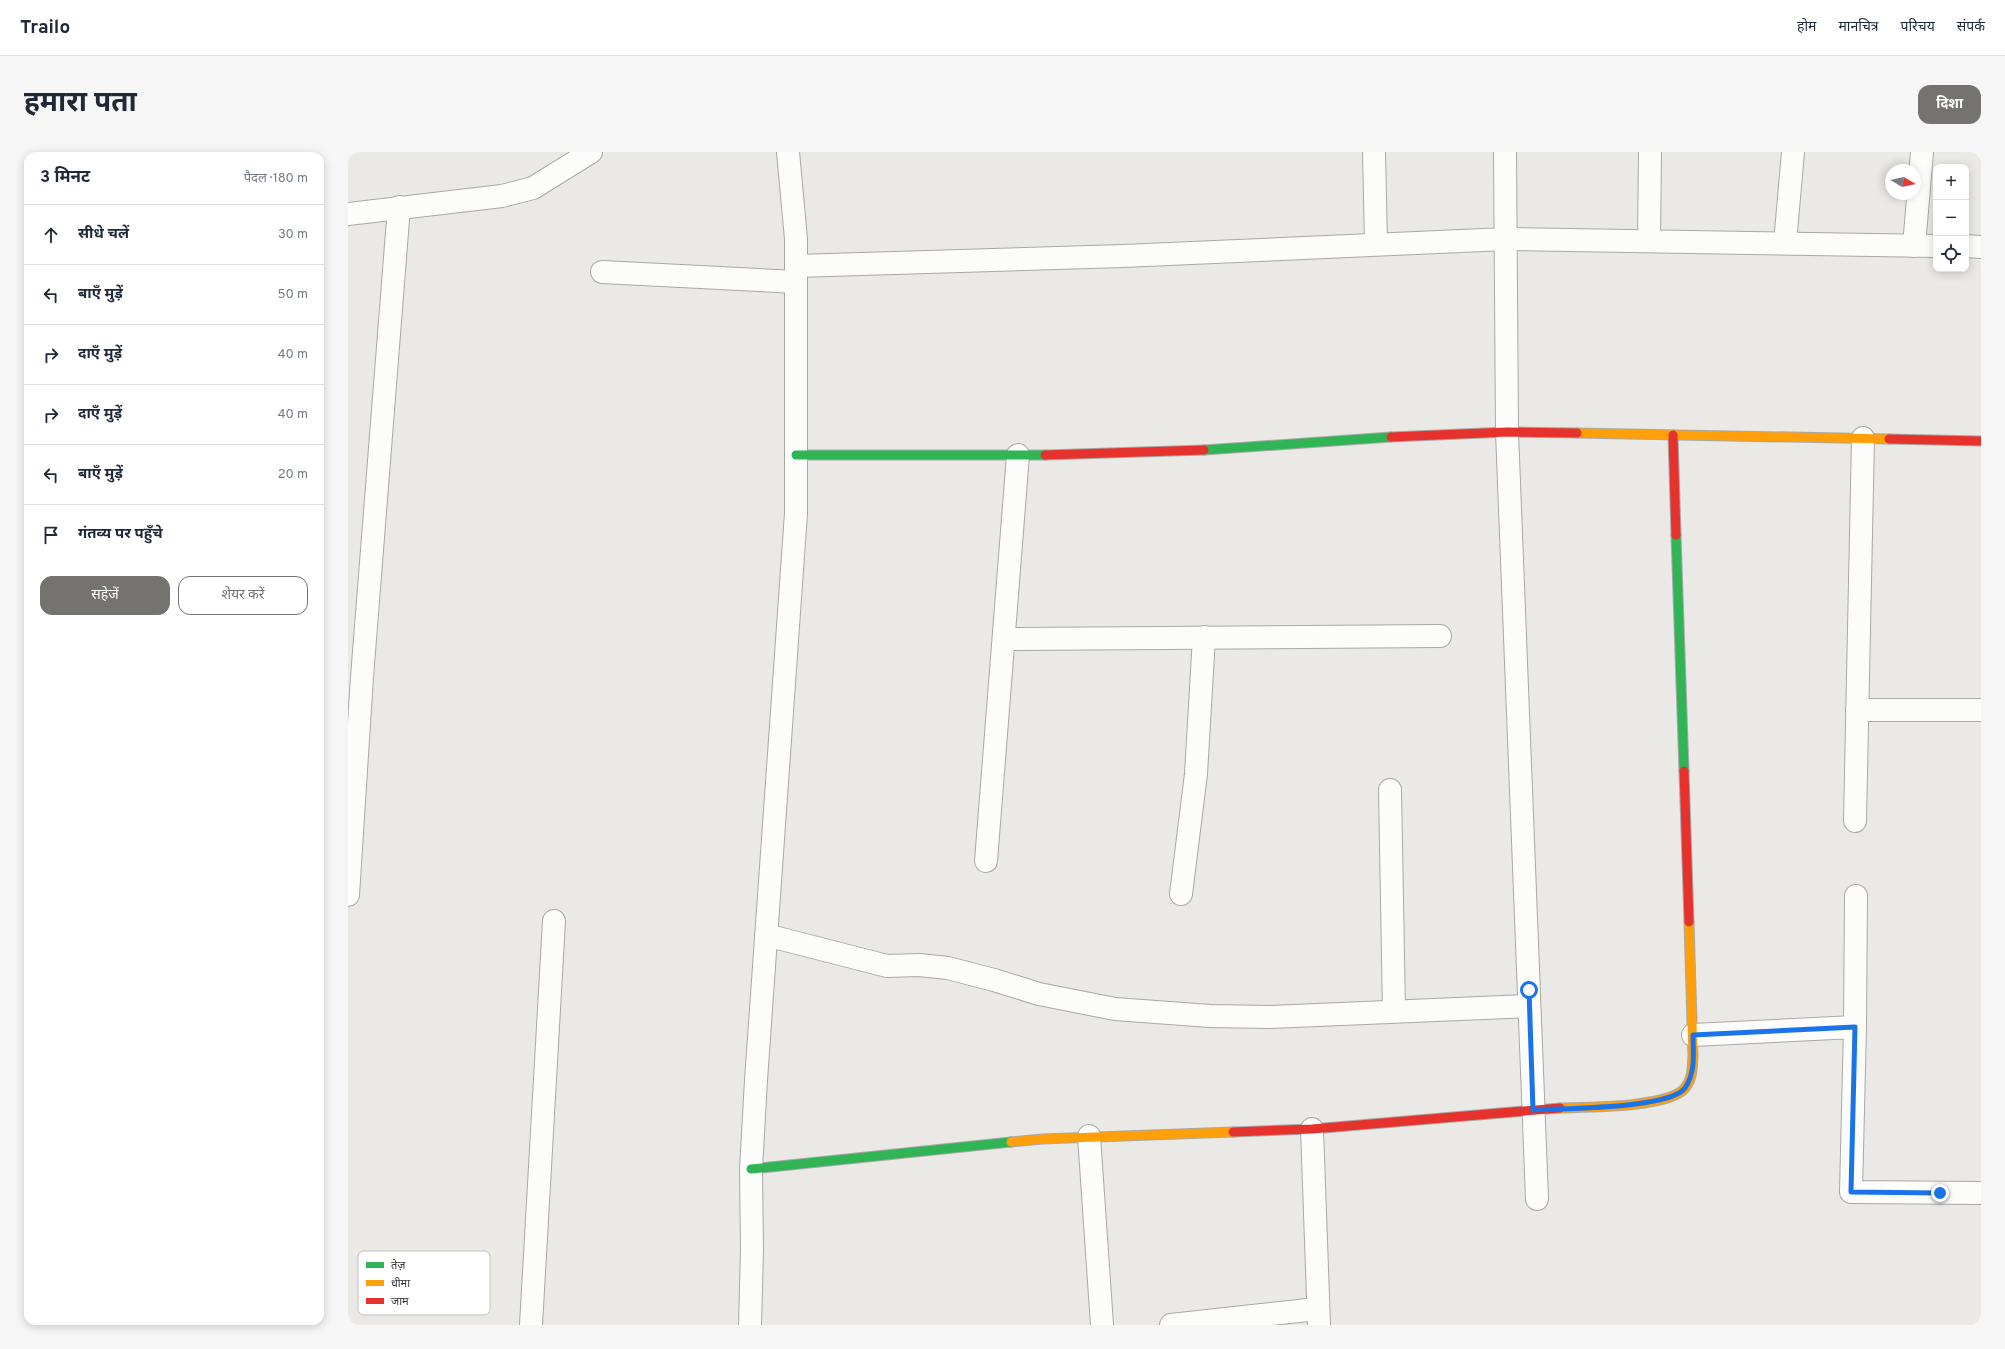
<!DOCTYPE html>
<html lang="hi">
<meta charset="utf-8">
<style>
body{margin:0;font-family:Overpass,"Noto Sans Devanagari",sans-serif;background:#f6f6f7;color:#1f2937}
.controls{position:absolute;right:12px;top:12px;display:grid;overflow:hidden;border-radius:8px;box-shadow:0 2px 10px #0003}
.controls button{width:36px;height:36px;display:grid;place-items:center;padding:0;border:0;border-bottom:1px solid #e0e1e3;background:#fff;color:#1f2937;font:20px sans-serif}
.compass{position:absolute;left:1537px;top:12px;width:36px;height:36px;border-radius:50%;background:#fff;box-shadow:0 2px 10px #0003;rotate:99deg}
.stop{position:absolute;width:12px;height:12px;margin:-9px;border:3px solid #1a73e8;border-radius:50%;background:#fff}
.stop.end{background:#1a73e8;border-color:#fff;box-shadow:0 1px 4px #0008}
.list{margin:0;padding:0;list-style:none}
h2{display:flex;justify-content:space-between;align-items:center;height:52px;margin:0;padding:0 16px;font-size:17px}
h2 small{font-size:13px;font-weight:400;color:#747a83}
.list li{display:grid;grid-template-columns:26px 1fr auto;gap:12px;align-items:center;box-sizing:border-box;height:60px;padding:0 16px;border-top:1px solid #e0e1e3}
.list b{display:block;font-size:15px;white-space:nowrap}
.list em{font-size:13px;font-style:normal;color:#747a83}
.actions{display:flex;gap:8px;padding:12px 16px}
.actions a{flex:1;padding:9px 0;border:1px solid #747370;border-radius:12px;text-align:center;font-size:14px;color:#747370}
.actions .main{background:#747370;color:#fff}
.icon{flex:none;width:22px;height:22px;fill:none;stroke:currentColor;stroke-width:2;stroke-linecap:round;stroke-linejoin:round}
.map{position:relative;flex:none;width:1633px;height:1173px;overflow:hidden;border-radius:12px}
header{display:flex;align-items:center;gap:24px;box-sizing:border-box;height:56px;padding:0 20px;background:#fff;border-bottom:1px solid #e0e1e3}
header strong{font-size:19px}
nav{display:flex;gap:22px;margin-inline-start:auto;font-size:14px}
.intro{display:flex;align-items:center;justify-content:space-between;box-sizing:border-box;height:96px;padding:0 24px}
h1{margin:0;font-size:28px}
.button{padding:10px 18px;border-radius:12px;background:#747370;color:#fff;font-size:14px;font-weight:700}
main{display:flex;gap:24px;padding:0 24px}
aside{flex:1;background:#fff;border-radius:12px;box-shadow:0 2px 10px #0003}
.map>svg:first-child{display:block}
</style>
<header>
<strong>Trailo</strong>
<nav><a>होम</a><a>मानचित्र</a><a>परिचय</a><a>संपर्क</a></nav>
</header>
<div class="intro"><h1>हमारा पता</h1><a class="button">दिशा</a></div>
<main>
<aside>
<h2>3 मिनट<small>पैदल · 180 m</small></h2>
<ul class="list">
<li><svg class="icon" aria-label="ahead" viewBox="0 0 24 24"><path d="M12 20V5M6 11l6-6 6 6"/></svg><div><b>सीधे चलें</b></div><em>30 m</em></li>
<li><svg class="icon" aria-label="left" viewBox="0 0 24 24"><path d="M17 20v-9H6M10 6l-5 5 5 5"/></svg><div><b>बाएँ मुड़ें</b></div><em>50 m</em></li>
<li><svg class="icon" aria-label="right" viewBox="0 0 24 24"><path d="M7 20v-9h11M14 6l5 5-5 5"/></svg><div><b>दाएँ मुड़ें</b></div><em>40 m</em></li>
<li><svg class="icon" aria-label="right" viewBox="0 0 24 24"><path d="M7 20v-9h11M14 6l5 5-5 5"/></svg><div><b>दाएँ मुड़ें</b></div><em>40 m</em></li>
<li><svg class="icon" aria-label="left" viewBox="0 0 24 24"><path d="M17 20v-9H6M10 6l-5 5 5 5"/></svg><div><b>बाएँ मुड़ें</b></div><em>20 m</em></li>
<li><svg class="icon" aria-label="arrive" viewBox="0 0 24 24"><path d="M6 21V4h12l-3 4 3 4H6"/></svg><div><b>गंतव्य पर पहुँचे</b></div></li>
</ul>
<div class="actions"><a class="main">सहेजें</a><a>शेयर करें</a></div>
</aside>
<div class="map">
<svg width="1633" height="1173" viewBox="0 0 1633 1173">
<rect width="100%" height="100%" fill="#ebe9e6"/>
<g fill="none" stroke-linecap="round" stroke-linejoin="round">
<defs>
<g id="street">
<path d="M 1026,0 L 1028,92"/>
<path d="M 1157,0 L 1159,280 L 1189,1047"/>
<path d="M 0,62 L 154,44 L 185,36 L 243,0"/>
<path d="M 1301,89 L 1302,0"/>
<path d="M 1437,91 L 1445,0"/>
<path d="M 1566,94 L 1574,0"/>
<path d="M 1618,94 L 1633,95"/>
<path d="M 448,114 L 775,104 L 1158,87 L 1588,94"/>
<path d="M 254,120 L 448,130"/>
<path d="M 656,487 L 1092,484"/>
<path d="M 1509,558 L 1633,558"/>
<path d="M 1042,638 L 1046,859"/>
<path d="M 1507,669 L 1515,286"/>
<path d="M 638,709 L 670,303"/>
<path d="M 833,742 L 848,622 L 856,485"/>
<path d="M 0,743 L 14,525 L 51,55"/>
<path d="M 418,783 L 539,814 L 571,813 L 600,816 L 646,828 L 691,842 L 767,857 L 862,864 L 922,865 L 1181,854"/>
<path d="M 1507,875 L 1508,744"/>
<path d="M 1345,883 L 1507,875 L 1503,1040 L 1633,1041"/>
<path d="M 964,977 L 971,1173"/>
<path d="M 741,984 L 754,1173"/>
<path d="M 183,1173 L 206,769"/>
<path d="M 402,1173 L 404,1098 L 403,1017 L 408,928 L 448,361 L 448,87 L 440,0"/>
<path d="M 823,1173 L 969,1157"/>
</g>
<g id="fast">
<path d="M 856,298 L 1043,285"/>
<path d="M 448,303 L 697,303"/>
<path d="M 1328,383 L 1336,619"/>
<path d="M 403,1017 L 663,990"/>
</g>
<g id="slow">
<path d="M 1229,281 L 1541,287"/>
<path d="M 1212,956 C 1238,955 1321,956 1337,936 C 1345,926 1344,916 1345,904 L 1341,770"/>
<path d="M 663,990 L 694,987 L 885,980"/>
</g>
<g id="jam">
<path d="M 1325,283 L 1328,383"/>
<path d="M 1043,285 L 1159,280 L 1229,281"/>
<path d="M 1541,287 L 1633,289"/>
<path d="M 697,303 L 856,298"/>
<path d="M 1336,619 L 1341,770"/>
<path d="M 885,980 L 964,977 L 1212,956"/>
</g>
</defs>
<!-- street casing -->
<use href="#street" stroke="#a9a8a6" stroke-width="24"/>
<!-- fast casing -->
<use href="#fast" stroke="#a9a8a6" stroke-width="11"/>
<!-- slow casing -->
<use href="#slow" stroke="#a9a8a6" stroke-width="11"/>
<!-- jam casing -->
<use href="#jam" stroke="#a9a8a6" stroke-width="11"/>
<!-- street -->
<use href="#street" stroke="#fcfcfb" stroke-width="22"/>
<!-- fast -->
<use href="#fast" stroke="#30b455" stroke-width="9"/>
<!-- slow -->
<use href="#slow" stroke="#ff9f0a" stroke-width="9"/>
<!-- jam -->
<use href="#jam" stroke="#e5322d" stroke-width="9"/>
</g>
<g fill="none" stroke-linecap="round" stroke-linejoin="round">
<!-- route -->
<path stroke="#1a73e8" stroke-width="5" d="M 1181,838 L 1185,958 C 1214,956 1322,957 1337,936 C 1348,920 1345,901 1345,883 L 1507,875 L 1503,1040 L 1592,1041"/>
</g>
<!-- legend -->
<rect x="10" y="1099" width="132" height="64" rx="6" fill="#fff" stroke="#c2c2c1" stroke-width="1"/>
<rect x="18" y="1110" width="18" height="6" fill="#30b455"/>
<rect x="18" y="1128" width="18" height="6" fill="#ff9f0a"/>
<rect x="18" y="1146" width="18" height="6" fill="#e5322d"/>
<g font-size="11" fill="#343331">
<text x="43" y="1117">तेज़</text>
<text x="43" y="1135">धीमा</text>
<text x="43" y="1153">जाम</text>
</g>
</svg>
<div class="controls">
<button>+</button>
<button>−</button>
<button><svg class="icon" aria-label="locate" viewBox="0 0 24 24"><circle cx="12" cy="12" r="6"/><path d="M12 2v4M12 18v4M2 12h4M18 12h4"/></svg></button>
</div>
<svg class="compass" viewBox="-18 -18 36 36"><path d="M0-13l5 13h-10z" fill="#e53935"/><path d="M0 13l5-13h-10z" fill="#747a83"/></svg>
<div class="stop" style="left:1181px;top:838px"></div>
<div class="stop end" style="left:1592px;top:1041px"></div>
</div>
</main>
